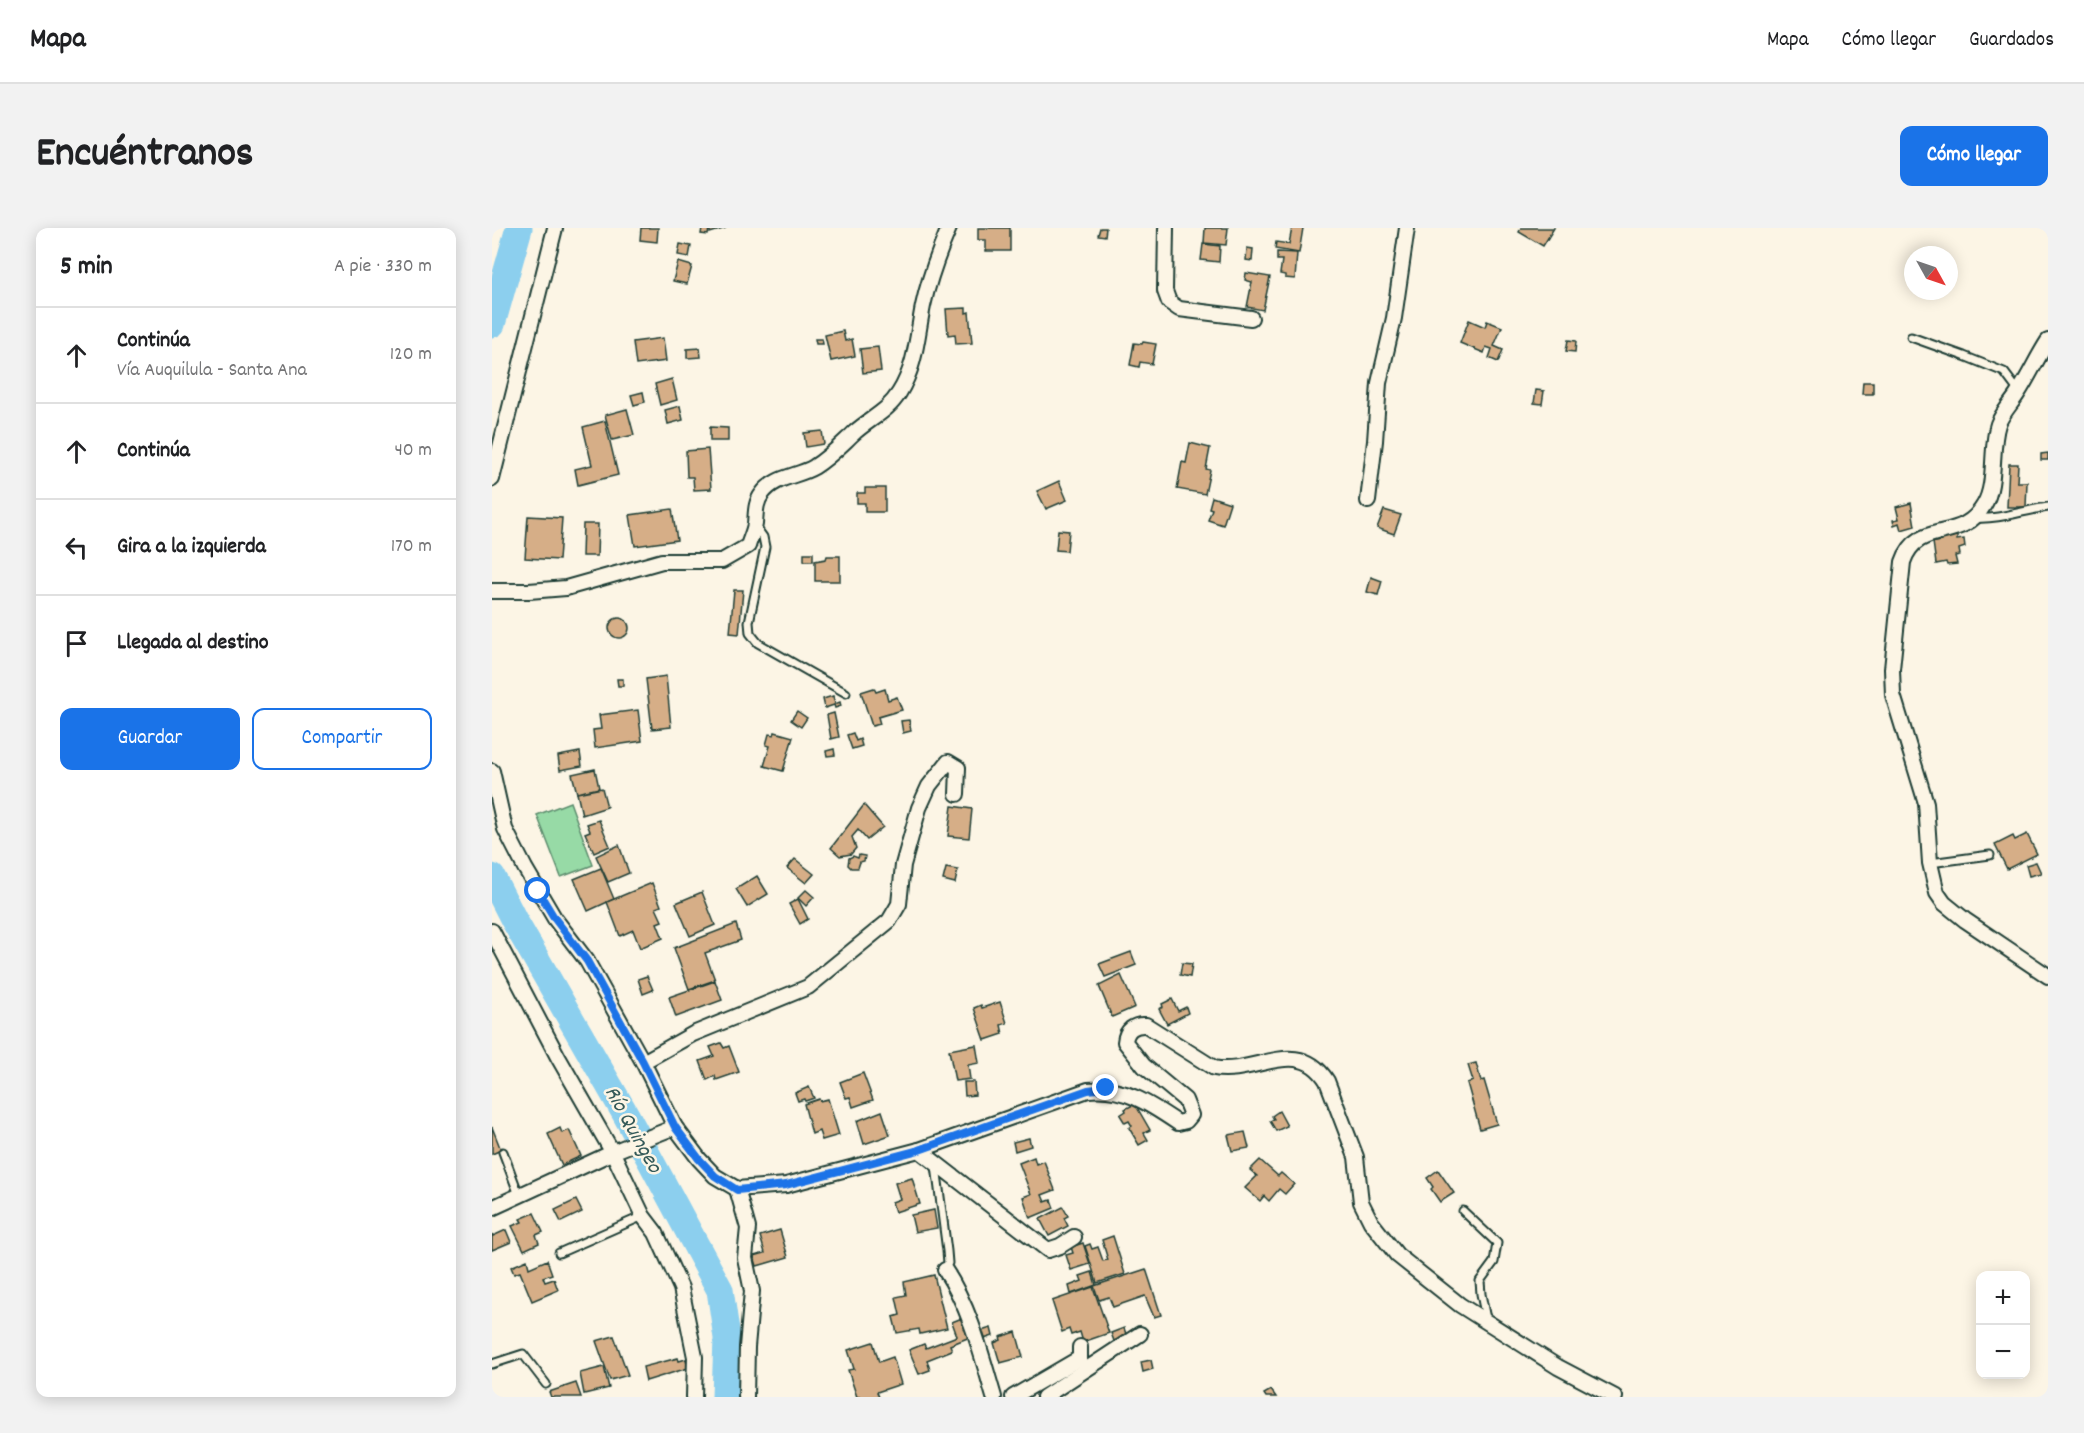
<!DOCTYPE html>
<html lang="es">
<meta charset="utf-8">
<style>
body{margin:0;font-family:Dekko,sans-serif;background:#f2f2f2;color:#202124}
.controls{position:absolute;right:18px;bottom:18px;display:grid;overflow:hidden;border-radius:12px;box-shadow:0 3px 15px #0003}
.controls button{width:54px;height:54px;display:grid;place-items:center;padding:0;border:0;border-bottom:2px solid #e0e0e0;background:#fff;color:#202124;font:30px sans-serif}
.compass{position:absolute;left:1412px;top:18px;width:54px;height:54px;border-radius:50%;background:#fff;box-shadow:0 3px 15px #0003;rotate:130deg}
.stop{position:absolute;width:18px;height:18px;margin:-14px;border:4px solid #1a73e8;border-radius:50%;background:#fff}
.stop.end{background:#1a73e8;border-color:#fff;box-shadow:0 2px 6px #0008}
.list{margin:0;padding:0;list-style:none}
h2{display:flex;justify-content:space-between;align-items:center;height:78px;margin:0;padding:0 24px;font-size:26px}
h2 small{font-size:20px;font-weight:400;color:#757577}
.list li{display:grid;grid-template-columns:39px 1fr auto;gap:18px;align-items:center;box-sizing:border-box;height:96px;padding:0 24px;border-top:2px solid #e0e0e0}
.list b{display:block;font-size:22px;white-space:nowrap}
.list p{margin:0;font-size:20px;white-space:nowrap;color:#757577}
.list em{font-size:20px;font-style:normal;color:#757577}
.actions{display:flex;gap:12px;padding:18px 24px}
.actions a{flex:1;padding:14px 0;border:2px solid #1a73e8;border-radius:12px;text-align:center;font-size:21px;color:#1a73e8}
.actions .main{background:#1a73e8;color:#fff}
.icon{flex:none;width:33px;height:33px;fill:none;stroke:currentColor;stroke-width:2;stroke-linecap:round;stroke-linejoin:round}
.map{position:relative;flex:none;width:1556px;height:1169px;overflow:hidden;border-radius:12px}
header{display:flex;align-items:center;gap:36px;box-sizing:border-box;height:84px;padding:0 30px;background:#fff;border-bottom:2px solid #e0e0e0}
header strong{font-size:28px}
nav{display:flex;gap:33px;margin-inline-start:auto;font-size:21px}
.intro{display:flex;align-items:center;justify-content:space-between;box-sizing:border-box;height:144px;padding:0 36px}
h1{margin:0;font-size:42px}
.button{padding:15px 27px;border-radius:12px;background:#1a73e8;color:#fff;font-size:21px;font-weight:700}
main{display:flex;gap:36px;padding:0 36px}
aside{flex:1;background:#fff;border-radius:12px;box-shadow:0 3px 15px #0003}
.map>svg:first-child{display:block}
</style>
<header>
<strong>Mapa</strong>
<nav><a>Mapa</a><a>Cómo llegar</a><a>Guardados</a></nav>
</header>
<div class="intro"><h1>Encuéntranos</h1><a class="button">Cómo llegar</a></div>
<main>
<aside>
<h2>5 min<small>A pie · 330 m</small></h2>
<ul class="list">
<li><svg class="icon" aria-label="ahead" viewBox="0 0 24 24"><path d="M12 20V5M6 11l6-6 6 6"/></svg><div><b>Continúa</b><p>Vía Auquilula - Santa Ana</p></div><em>120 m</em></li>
<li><svg class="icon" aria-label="ahead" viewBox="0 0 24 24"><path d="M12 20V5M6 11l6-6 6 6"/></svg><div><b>Continúa</b></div><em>40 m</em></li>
<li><svg class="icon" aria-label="left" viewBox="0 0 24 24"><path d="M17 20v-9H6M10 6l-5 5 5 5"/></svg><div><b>Gira a la izquierda</b></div><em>170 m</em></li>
<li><svg class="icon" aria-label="arrive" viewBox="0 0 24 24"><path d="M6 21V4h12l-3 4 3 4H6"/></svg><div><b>Llegada al destino</b></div></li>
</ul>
<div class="actions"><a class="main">Guardar</a><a>Compartir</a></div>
</aside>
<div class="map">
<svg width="1556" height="1169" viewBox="0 0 1556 1169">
<rect width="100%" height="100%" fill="#fcf5e5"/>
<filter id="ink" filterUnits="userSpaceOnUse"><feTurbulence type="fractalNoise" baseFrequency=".0167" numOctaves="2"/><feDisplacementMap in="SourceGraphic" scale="12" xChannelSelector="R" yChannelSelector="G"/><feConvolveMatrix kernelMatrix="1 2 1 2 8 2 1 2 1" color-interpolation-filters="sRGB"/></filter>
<g filter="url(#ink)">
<!-- green -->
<path fill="#97daa6" stroke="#5b8c6d" stroke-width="1.5" d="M 78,574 L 101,637 L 69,649 L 45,587 Z"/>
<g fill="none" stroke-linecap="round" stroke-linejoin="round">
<!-- river -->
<g stroke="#8ccfee" stroke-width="27">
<path d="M 0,96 L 27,0"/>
<path d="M 0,649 L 22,692 L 134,887 L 228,1062 L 235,1110 L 233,1169"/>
</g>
</g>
<!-- building -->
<g fill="#d6ae87" stroke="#1f3d34" stroke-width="1.5">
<path d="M 149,0 L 166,0 L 165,14 L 148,12 Z"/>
<path d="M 210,0 L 217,0 L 216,7 L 209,6 Z"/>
<path d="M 218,0 L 234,0 L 218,5 Z"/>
<path d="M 486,0 L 518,0 L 518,23 L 494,23 L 494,12 L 486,12 Z"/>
<path d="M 608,0 L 614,0 L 613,8 L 606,7 Z"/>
<path d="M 713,0 L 736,0 L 734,17 L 712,15 Z"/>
<path d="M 800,0 L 811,0 L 807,25 L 783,21 L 784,14 L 797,16 Z"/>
<path d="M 1029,0 L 1062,0 L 1051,18 L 1027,4 Z"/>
<path d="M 188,16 L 199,18 L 197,29 L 186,27 Z"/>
<path d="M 711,16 L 728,18 L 727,34 L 709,32 Z"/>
<path d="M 755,20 L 761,21 L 760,33 L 754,32 Z"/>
<path d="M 785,24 L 805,25 L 803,51 L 793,50 L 793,47 L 788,46 L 790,32 L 785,32 Z"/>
<path d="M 186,34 L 200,38 L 195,56 L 181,53 Z"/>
<path d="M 754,45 L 778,49 L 771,82 L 755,79 L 760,54 L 753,52 Z"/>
<path d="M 474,80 L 474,85 L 477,84 L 480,115 L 464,116 L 463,106 L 456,107 L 454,81 Z"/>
<path d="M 977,92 L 993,99 L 995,93 L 1010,99 L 1002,118 L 1011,122 L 1006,134 L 997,130 L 1000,121 L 994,119 L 992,125 L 968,115 Z"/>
<path d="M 351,103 L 353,113 L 360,111 L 363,128 L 339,133 L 333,107 Z"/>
<path d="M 171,110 L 174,133 L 144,137 L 141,114 Z"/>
<path d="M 323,111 L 330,111 L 331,116 L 324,116 Z"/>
<path d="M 1076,112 L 1084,113 L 1083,124 L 1074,123 Z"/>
<path d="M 651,114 L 664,116 L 660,136 L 648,134 L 647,139 L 638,137 L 642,115 L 650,116 Z"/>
<path d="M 386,119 L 389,143 L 371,145 L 368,121 Z"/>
<path d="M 208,120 L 209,129 L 195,130 L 195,121 Z"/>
<path d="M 180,151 L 185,172 L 168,177 L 163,156 Z"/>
<path d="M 1371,154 L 1381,154 L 1381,166 L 1370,166 Z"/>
<path d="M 1044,162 L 1052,163 L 1050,176 L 1042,175 Z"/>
<path d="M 151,164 L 153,174 L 142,177 L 139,167 Z"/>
<path d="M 188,178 L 191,192 L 176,196 L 173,182 Z"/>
<path d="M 135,181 L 142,207 L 120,212 L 113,187 Z"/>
<path d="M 113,193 L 126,247 L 86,257 L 83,241 L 100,237 L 91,199 Z"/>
<path d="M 218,199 L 236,200 L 236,213 L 218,213 Z"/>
<path d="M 330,203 L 332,216 L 314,219 L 312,205 Z"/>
<path d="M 698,215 L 718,220 L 714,241 L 718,242 L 713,266 L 685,261 L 690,234 L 694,235 Z"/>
<path d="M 216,221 L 219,261 L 202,262 L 201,249 L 195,249 L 194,223 Z"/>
<path d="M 1556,225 L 1556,232 L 1549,232 L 1549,226 Z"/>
<path d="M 1517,236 L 1526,236 L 1525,254 L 1535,254 L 1534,279 L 1515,279 Z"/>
<path d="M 567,253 L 575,272 L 554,281 L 545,263 Z"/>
<path d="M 373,260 L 393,260 L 393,284 L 373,284 L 373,275 L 365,275 L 365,265 L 373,265 Z"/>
<path d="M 720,269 L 738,275 L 731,297 L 716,292 L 720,281 L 717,280 Z"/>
<path d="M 1419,275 L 1423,298 L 1409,302 L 1407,295 L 1402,297 L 1401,292 L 1407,291 L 1404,279 Z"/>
<path d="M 180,281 L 185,312 L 143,318 L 138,287 Z"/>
<path d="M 892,282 L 909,287 L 902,306 L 885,300 Z"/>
<path d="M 36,288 L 70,290 L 67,332 L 33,330 Z"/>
<path d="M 91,296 L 106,296 L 105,328 L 90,328 Z"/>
<path d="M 566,302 L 577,303 L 575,323 L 564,322 Z"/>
<path d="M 1465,306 L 1465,312 L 1472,311 L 1473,319 L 1467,321 L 1468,327 L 1463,328 L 1465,336 L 1455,337 L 1454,334 L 1444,336 L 1441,314 L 1450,313 L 1449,309 Z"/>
<rect x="312" y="325" width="9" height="8"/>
<path d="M 335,328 L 348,328 L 348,353 L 323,353 L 323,333 L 334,331 Z"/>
<path d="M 879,349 L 890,353 L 886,367 L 875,364 Z"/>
<path d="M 242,362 L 251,362 L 247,406 L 238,405 Z"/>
<circle cx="127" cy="400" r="10"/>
<path d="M 174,448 L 179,499 L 160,501 L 154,451 Z"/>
<path d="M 125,451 L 131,451 L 131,458 L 126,458 Z"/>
<path d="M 382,460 L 384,464 L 393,461 L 396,472 L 405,469 L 410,482 L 386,489 L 388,496 L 380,498 L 369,464 Z"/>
<path d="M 341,468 L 343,476 L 348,474 L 349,478 L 343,480 L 342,477 L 333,480 L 331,471 Z"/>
<path d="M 146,482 L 150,513 L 103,520 L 101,502 L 109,501 L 107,487 Z"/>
<path d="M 305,483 L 315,490 L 309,499 L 299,492 Z"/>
<path d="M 342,485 L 347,509 L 339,511 L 335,487 Z"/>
<path d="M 417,492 L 419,503 L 411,505 L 409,493 Z"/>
<path d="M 283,504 L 301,509 L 291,543 L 272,538 L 278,518 L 274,517 L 277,506 L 282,507 Z"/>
<path d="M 361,505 L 364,513 L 368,511 L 370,518 L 360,521 L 355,507 Z"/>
<path d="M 342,521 L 343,527 L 335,528 L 334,523 Z"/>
<path d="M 88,524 L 90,538 L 68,542 L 66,528 Z"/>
<path d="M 103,541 L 107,560 L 85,565 L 80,546 Z"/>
<path d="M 110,560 L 115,579 L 90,587 L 85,565 Z"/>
<path d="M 372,577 L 391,599 L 375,612 L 366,602 L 360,609 L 364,620 L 359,626 L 348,628 L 339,620 Z"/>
<path d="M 460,578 L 480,581 L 477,610 L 456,608 Z"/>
<path d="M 107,592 L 118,618 L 102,625 L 93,605 L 98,603 L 95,596 Z"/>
<path d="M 1535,606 L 1545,626 L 1515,641 L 1503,617 L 1521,608 L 1523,612 Z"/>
<path d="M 127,617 L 137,645 L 116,654 L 104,628 Z"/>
<path d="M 367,627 L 373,628 L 372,633 L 368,634 L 366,640 L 359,640 L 356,637 L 357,630 L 361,628 L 366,630 Z"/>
<path d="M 303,631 L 322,646 L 314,655 L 295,640 Z"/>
<path d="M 1544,634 L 1549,645 L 1537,648 L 1534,637 Z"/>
<path d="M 109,640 L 122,671 L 96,683 L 82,651 Z"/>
<path d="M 454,640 L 466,642 L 463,655 L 451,652 Z"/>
<path d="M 265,648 L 276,666 L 255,679 L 244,661 Z"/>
<path d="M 160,655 L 169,678 L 164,680 L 170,693 L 165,695 L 171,710 L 148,720 L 141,702 L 128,708 L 115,674 Z"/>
<path d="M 314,662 L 322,669 L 314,678 L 306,670 Z"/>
<path d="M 210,664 L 223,697 L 198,708 L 184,675 Z"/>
<path d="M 306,671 L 316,691 L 308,696 L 297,676 Z"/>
<path d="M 244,696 L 249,712 L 213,725 L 223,752 L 197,761 L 182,720 Z"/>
<path d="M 639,724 L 644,737 L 613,749 L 607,736 Z"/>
<path d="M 690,735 L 700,736 L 698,749 L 688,747 Z"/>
<path d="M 629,747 L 643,779 L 620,789 L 607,758 Z"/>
<path d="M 155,748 L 161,762 L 151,766 L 146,751 Z"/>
<path d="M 223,753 L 230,772 L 184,789 L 177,769 Z"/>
<path d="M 680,771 L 686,783 L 694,779 L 696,785 L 675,796 L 667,781 L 671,779 L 670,776 Z"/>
<path d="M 508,774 L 515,795 L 509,797 L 511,806 L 493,812 L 482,780 L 489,777 L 490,780 Z"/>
<path d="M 229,815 L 232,820 L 237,818 L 247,844 L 224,852 L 223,848 L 215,852 L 208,833 L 222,828 L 218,819 Z"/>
<path d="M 484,817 L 487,835 L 476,837 L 478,851 L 463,853 L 457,822 Z"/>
<path d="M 984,835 L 989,853 L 992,852 L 1005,896 L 988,901 L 975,855 L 981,853 L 976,837 Z"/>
<path d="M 371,845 L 381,872 L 361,879 L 358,869 L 354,870 L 348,854 Z"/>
<path d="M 472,854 L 482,854 L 483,867 L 473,868 Z"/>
<path d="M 317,859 L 322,870 L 313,873 L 312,871 L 306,873 L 303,865 Z"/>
<path d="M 327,871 L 328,873 L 336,871 L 347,907 L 330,912 L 327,903 L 320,906 L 312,876 Z"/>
<path d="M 643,876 L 658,902 L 652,905 L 656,912 L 647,917 L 637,900 L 640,898 L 637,893 L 633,895 L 628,887 L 634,883 L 633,881 Z"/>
<path d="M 390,883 L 398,907 L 372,916 L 365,893 Z"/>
<path d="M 787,883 L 795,898 L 784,903 L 778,893 L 782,891 L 780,888 Z"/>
<path d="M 0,899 L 9,922 L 0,926 Z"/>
<path d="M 68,900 L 70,905 L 77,902 L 89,928 L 70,937 L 56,906 Z"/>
<path d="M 753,904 L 757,920 L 740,923 L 736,907 Z"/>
<path d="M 537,910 L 539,918 L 523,923 L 521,914 Z"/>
<path d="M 542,929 L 544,936 L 552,933 L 563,962 L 550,967 L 553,974 L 559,972 L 562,980 L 538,990 L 531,969 L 539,966 L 527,935 Z"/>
<path d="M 768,932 L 786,948 L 789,945 L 802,956 L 793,966 L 787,961 L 777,973 L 772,968 L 768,973 L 753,960 L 765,948 L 758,942 Z"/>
<path d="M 946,942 L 962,965 L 948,974 L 939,961 L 941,959 L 935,950 Z"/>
<path d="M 420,950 L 428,976 L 403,984 L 400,974 L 408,971 L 403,955 Z"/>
<path d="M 84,972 L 90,984 L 69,994 L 63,982 Z"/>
<path d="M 571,979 L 576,988 L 572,990 L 576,998 L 557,1008 L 548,991 Z"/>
<path d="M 442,982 L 445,1000 L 423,1004 L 419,987 Z"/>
<path d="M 42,985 L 51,1004 L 44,1007 L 47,1015 L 32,1022 L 20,998 L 30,994 L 28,991 Z"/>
<path d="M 14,1002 L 19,1014 L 0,1022 L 0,1006 L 1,1008 Z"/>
<path d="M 288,1002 L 296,1029 L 265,1038 L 262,1028 L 273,1025 L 268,1008 Z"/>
<path d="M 621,1008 L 633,1046 L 605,1055 L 593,1018 L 598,1016 L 600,1021 L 606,1019 L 611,1033 L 616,1032 L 610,1012 Z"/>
<path d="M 591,1015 L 598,1036 L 579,1042 L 574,1027 L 581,1025 L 579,1019 Z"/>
<path d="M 35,1032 L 37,1040 L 55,1032 L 60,1046 L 51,1049 L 53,1054 L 62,1051 L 66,1062 L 40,1073 L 28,1044 L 22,1046 L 19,1039 Z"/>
<path d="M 654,1041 L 669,1087 L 662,1089 L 653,1068 L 621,1079 L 617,1069 L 607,1072 L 602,1058 Z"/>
<path d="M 600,1044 L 604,1057 L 579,1066 L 577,1058 L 590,1053 L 588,1048 Z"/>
<path d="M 442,1047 L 455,1100 L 428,1106 L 427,1101 L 405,1105 L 401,1089 L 408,1087 L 404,1069 L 414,1067 L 412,1054 Z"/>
<path d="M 601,1059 L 617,1105 L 591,1114 L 588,1104 L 579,1107 L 577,1101 L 570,1104 L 560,1073 Z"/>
<path d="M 470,1090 L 478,1109 L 458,1117 L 460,1122 L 435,1132 L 438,1142 L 427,1146 L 417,1122 L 432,1116 L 434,1120 L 465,1108 L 460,1094 Z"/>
<path d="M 499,1100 L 501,1108 L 489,1112 L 486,1104 Z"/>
<path d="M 632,1100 L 635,1109 L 622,1113 L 619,1105 Z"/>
<path d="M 524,1104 L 531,1129 L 508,1135 L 502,1115 L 509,1112 L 508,1109 Z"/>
<path d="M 122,1108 L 136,1147 L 118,1152 L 104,1113 Z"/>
<path d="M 381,1114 L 387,1134 L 401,1129 L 409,1156 L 385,1164 L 387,1169 L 365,1169 L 356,1142 L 362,1141 L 356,1122 Z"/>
<path d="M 186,1130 L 187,1133 L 194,1131 L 196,1140 L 154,1153 L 151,1139 Z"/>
<path d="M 659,1132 L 661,1141 L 651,1144 L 649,1134 Z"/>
<path d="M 112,1139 L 117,1160 L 92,1166 L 88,1145 Z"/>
<path d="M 84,1155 L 89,1169 L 59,1169 L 57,1164 Z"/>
<path d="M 779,1162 L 784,1169 L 774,1169 L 772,1166 Z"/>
</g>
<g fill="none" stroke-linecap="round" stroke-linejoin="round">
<defs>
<g id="service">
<path d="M 1419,109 L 1472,128 L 1512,144 L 1527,164"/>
<path d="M 1483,290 C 1507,292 1532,282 1556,279"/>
<path d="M 263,298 L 271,309 L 273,319 L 257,394 L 258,405 L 266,415 L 354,465"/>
<path d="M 1438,635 L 1498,627"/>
<path d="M 11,924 L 27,967"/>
<path d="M 444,938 L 455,1023 L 456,1035 L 452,1042"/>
<path d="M 971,983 L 1005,1015 L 1002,1034 L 988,1053 L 989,1066 L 994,1091"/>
<path d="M 67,1025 L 151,988"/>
<path d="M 0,1136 L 31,1126 L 54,1156"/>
</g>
<g id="minor">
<path d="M 674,0 L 673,63 L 677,74 L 687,81 L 759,90"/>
<path d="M 1556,113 C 1545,130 1537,148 1526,165 C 1520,175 1510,185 1506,196 C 1498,220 1505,256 1492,277 C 1469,317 1426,290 1411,334 L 1400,441 L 1401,467 L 1434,575 L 1438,635 L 1445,665 L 1452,675 L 1473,692 L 1556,748"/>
<path d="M 0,251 L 63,0"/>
<path d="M 876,273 L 883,213 L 887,155 L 902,90 L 915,0"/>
<path d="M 0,363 L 37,363 L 74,360 L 170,333 L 230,333 L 256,318 C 258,311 262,303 263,296 C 264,285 263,275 270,266 C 283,248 305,249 322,239 C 338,229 350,216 363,204 C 379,190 396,183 407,165 C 424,138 425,108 431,78 C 437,50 446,26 457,0"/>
<path d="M 0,543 L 13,601 L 33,640 L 63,691 L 95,733 L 151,834 L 183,899 L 207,931 L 223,948 L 245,961 L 294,957 L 427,922 L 596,862 C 632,858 658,876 686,895 L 694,893 L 699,887 L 693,872 L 652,838 L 633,814 C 634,802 642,796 654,797 L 722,840 C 762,848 806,807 835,853 L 864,929 L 869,974 L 879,994 L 905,1027 L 968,1077 L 1066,1139 L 1123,1169"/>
<path d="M 0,703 L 66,829 L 121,925 L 151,988 L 164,1005 L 189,1060 L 203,1129 L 202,1169"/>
<path d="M 151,834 L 201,806 L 316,759 L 397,693 L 407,676 L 411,637 L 427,580 L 437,558 L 456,534 L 466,540 L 465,566"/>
<path d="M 427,922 L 556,1022 L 568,1018 L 582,1009"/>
<path d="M 245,961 L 256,1000 L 253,1030 L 260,1063 L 255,1119 L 254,1169"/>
<path d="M 0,980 L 128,921 L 183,899"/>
<path d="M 453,1042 C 478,1080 489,1125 502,1169"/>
<path d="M 521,1169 L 588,1130 L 588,1119"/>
<path d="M 552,1169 L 648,1106"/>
</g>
</defs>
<!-- service casing -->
<use href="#service" stroke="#1f3d34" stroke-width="11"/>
<!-- minor casing -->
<use href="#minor" stroke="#1f3d34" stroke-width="18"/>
<!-- service -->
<use href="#service" stroke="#fcf5e5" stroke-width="7"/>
<!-- minor -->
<use href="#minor" stroke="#fcf5e5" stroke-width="14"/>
</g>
</g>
<g fill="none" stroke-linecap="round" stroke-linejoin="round" filter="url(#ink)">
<!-- route -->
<path stroke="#1a73e8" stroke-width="8" d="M 46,663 L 63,691 L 95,733 L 151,834 L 183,899 L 207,931 L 223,948 L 245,962 L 294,957 L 427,922 L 596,862 L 614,860"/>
</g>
<g text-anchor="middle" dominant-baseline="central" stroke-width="5" stroke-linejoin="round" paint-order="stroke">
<!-- water labels -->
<g font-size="22" font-style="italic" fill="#355a59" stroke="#fcf5e5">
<text transform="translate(140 902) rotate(61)">Río Quingeo</text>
</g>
</g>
</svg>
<div class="controls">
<button>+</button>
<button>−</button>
</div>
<svg class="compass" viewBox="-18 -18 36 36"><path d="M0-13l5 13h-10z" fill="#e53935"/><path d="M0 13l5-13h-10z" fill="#757577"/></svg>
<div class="stop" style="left:46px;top:663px"></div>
<div class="stop end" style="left:614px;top:860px"></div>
</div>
</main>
